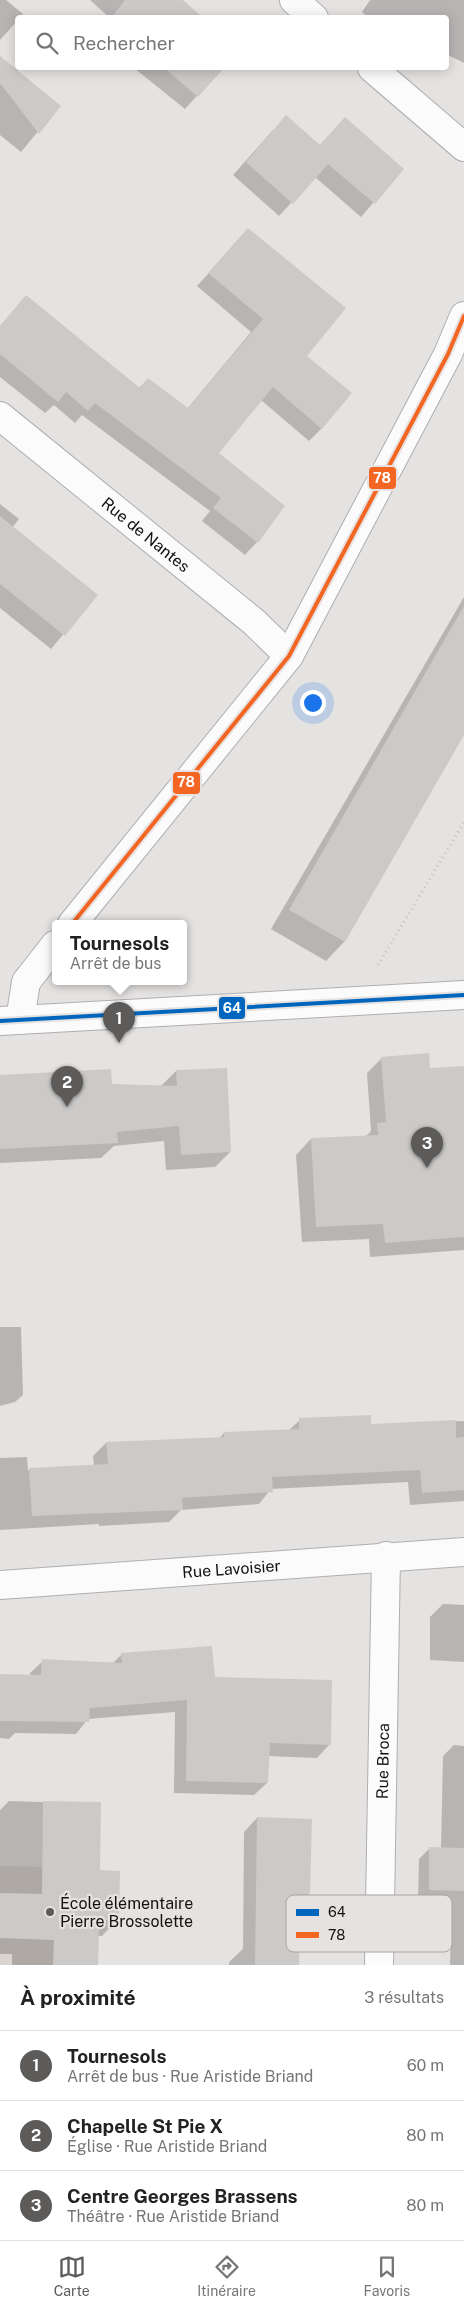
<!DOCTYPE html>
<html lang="fr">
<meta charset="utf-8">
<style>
body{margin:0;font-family:"Public Sans",sans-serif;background:#f6f6f6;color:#222}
.you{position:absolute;left:312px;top:702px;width:18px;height:18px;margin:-12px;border:4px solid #fff;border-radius:50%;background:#1a73e8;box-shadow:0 0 0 8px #1a73e833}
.badge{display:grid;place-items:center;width:32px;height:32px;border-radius:50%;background:#5c5b5a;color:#fff;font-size:16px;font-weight:700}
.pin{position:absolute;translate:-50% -41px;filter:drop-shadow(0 1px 2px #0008)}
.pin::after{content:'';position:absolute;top:26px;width:18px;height:15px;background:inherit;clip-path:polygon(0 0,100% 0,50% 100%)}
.popup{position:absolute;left:52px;top:920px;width:135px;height:65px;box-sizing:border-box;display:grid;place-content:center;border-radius:5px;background:#fff;filter:drop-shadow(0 1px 4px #0005);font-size:16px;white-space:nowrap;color:#767676}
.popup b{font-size:19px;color:#222}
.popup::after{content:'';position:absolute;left:50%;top:100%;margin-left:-10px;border:10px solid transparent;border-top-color:#fff}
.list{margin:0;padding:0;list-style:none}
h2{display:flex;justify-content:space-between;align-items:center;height:65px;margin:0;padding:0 20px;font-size:21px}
h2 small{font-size:16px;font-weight:400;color:#767676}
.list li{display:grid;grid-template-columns:32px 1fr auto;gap:15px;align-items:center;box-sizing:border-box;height:70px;padding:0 20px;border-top:1px solid #e0e0e0}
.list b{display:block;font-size:19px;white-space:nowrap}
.list p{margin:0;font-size:16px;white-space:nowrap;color:#767676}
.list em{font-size:16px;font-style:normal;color:#767676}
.icon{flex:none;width:28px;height:28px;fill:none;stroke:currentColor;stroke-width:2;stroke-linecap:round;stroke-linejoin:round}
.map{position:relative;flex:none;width:464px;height:1965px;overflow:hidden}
.search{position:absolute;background:#fff;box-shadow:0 2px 12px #0003;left:15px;right:15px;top:15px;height:55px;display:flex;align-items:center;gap:12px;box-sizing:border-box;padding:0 18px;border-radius:5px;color:#767676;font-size:19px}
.sheet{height:275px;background:#fff}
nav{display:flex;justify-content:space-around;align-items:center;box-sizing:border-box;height:70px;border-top:1px solid #e0e0e0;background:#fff;font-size:14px;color:#767676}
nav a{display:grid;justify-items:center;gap:2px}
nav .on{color:#5c5b5a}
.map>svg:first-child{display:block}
</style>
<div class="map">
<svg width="464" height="1965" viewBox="0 0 464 1965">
<rect width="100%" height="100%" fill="#e5e3e2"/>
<!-- built -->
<path fill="#dbd4d0" d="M 0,1866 L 100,1868 L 98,1965 L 0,1965 Z"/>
<!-- shadow -->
<g fill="#0003">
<path d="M 0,0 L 6,0 L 23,14 L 18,18 L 18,20 L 0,40 Z"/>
<path d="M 90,0 L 180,0 L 201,18 L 110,18 Z"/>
<path d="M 370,0 L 464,0 L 464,63 L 446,54 L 446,18 L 369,18 L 362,12 Z"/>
<path d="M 0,57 L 59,106 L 21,152 L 0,135 Z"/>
<path d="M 134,68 L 222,68 L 185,109 Z"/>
<path d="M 345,118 L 402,169 L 361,217 L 315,177 L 279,216 L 233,175 L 273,130 L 319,146 Z"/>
<path d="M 248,230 L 305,356 L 322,428 L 309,441 L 261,400 L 217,453 L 284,506 L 257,542 L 245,555 L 202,521 L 210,511 L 82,415 L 75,423 L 54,405 L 45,413 L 0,377 L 0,326 L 26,297 L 139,388 L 148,379 L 187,409 L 251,332 L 197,286 Z"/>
<path d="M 0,504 L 19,519 L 12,528 L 96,595 L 51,649 L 0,608 Z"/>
<path d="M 464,597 L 464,733 L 344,942 L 326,961 L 271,929 Z"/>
<path d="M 382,1058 L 429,1069 L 464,1067 L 464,1250 L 370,1257 L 369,1239 L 302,1242 L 296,1155 L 311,1139 L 365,1137 L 371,1131 L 367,1073 Z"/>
<path d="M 176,1071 L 230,1152 L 215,1167 L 166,1170 L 164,1141 L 114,1146 L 101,1158 L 0,1163 L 0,1076 L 111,1086 L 160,1087 Z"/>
<path d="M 0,1327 L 21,1327 L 23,1395 L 15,1402 L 0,1406 Z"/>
<path d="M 300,1420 L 370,1425 L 464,1421 L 464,1501 L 410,1505 L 408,1482 L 271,1489 L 259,1504 L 181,1510 L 169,1522 L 99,1526 L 99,1524 L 0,1530 L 0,1458 L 27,1457 L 28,1470 L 94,1466 L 93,1456 L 106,1443 L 219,1439 L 224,1433 L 289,1430 Z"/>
<path d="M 443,1604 L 464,1605 L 464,1662 L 430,1660 L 430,1617 Z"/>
<path d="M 122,1654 L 214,1678 L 329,1745 L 317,1758 L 268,1756 L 267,1783 L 254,1795 L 174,1793 L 175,1712 L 88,1719 L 76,1734 L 15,1733 L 9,1739 L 0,1738 L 0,1675 L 30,1676 L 30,1673 L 43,1661 L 113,1663 Z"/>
<path d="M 454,1745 L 464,1746 L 464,1965 L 450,1965 L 452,1901 L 418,1900 L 419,1859 L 430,1848 L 441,1848 L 443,1756 Z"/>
<path d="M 9,1801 L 100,1804 L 98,1871 L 117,1920 L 102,1936 L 97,1936 L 97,1965 L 12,1965 L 12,1954 L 0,1954 L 0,1810 Z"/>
<path d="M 257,1818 L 309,1893 L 299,1903 L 297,1965 L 229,1965 L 229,1962 L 243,1949 L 244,1832 Z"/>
</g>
<!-- building -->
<g fill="#cbcac9">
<path d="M 125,0 L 183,0 L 203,18 L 111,18 Z"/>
<path d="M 0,56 L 61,106 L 39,134 L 0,83 Z"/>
<path d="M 164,68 L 224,68 L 198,97 Z"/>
<path d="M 286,115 L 320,145 L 345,117 L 404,169 L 375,204 L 328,164 L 293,204 L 246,162 Z"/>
<path d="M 248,228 L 346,308 L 307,356 L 352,393 L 322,429 L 273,387 L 219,453 L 285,506 L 258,543 L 213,508 L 221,498 L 95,403 L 88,411 L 66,392 L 58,402 L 0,354 L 0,326 L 26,295 L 140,388 L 148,378 L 188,408 L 263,319 L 208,273 Z"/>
<path d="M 0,516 L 98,595 L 65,636 L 0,584 Z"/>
<path d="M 464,606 L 464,735 L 345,942 L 289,910 Z"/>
<path d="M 429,1053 L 430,1068 L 464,1066 L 464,1237 L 385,1243 L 383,1224 L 316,1227 L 311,1138 L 378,1135 L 377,1123 L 386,1122 L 381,1057 Z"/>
<path d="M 227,1068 L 231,1152 L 181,1155 L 179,1126 L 117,1132 L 118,1143 L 0,1149 L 0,1075 L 111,1069 L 112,1084 L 177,1086 L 176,1070 Z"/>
<path d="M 371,1415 L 371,1424 L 456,1420 L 456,1438 L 464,1437 L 464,1490 L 422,1493 L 420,1470 L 272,1477 L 273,1492 L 182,1498 L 183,1510 L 32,1516 L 29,1468 L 108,1464 L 106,1442 L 224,1437 L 224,1432 L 299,1429 L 299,1418 Z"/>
<path d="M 212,1646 L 215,1677 L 332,1680 L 331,1745 L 270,1743 L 268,1783 L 186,1781 L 187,1700 L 90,1708 L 89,1722 L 0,1721 L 0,1674 L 41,1675 L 42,1659 L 122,1663 L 121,1653 Z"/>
<path d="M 43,1801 L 101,1802 L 100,1870 L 120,1871 L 119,1920 L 99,1920 L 98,1965 L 53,1965 L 54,1940 L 0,1938 L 0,1893 L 42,1894 Z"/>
<path d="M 257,1817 L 312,1819 L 310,1894 L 301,1894 L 299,1965 L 255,1965 Z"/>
<path d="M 429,1847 L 464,1848 L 464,1891 L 429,1890 Z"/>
</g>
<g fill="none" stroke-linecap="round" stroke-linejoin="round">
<defs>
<g id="minor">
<path d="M 294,0 L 314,18"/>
<path d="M 372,68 L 464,147"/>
<path id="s1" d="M 0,416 L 254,622 L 289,656"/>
<path d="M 72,924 L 289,656 L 448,354 L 464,316"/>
<path d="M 20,1020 L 26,982 L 55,945"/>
<path d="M 0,1021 L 464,995"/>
<path id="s2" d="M 0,1585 L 464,1552"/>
<path id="s3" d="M 379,1965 L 386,1556"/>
</g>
</defs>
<!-- minor casing -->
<use href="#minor" stroke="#b0aeae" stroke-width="30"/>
<!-- path -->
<path stroke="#c3c2c2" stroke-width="3" stroke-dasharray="1 4" stroke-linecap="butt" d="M 378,965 L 464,822"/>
<!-- minor -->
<use href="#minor" stroke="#fbfbfb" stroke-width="28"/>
<defs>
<path id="bus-1" d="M 0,1021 L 464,995"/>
<path id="bus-2" d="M 72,924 L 289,656 L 448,354 L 464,316"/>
</defs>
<!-- bus-1 casing -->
<use href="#bus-1" stroke="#e6e2e1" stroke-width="8"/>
<!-- bus-2 casing -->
<use href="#bus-2" stroke="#e6e2e1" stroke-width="8"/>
<!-- bus-1 -->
<use href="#bus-1" stroke="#0065bd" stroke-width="4"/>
<!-- bus-2 -->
<use href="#bus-2" stroke="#f26522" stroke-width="4"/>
</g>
<!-- markers -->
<circle fill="#5c5b5a" stroke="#e6e2e1" stroke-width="2" cx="50" cy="1912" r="5"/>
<g text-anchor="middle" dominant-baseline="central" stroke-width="4.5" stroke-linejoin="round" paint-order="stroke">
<!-- street labels -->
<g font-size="16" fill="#131211" stroke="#e6e2e1">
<text stroke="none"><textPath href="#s1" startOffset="188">Rue de Nantes</textPath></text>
<text stroke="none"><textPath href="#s2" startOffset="232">Rue Lavoisier</textPath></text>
<text stroke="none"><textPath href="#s3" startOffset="204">Rue Broca</textPath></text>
</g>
<!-- poi labels -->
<g font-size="16" fill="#131211" stroke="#e6e2e1" text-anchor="start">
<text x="60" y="1903">École élémentaire<tspan x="60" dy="18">Pierre Brossolette</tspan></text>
</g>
</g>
<!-- legend -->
<rect x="286" y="1895" width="166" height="57" rx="8" fill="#e6e2e1" stroke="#a7a4a3" stroke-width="1"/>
<rect x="296" y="1909" width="23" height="7" fill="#0065bd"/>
<rect x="296" y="1932" width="23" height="6" fill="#f26522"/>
<g font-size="14" fill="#131211">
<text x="328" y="1917">64</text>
<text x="328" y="1940">78</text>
</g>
<g stroke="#e6e2e1" stroke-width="2">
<rect x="368" y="466" width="29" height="24" rx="5" fill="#f26522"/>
<rect x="172" y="771" width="29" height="24" rx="5" fill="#f26522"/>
<rect x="218" y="996" width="28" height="24" rx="5" fill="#0065bd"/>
</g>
<g font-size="14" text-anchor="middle" font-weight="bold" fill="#fff">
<text x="382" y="483">78</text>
<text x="186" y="787">78</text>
<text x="232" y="1013">64</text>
</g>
</svg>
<div class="you"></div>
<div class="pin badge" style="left:119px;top:1043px">1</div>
<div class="popup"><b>Tournesols</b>Arrêt de bus</div>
<div class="pin badge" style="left:67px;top:1107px">2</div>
<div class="pin badge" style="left:427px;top:1168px">3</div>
<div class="search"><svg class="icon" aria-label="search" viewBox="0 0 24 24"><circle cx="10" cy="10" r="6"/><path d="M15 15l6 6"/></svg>Rechercher</div>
</div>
<section class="sheet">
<h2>À proximité<small>3 résultats</small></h2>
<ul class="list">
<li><span class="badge">1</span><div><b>Tournesols</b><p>Arrêt de bus · Rue Aristide Briand</p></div><em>60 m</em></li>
<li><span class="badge">2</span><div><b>Chapelle St Pie X</b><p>Église · Rue Aristide Briand</p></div><em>80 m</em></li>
<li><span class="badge">3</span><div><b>Centre Georges Brassens</b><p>Théâtre · Rue Aristide Briand</p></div><em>80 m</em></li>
</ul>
</section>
<nav>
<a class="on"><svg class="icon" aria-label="map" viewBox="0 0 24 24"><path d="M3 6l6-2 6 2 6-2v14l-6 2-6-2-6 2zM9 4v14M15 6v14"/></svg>Carte</a>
<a><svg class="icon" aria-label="directions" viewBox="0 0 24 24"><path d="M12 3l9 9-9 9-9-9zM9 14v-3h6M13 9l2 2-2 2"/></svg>Itinéraire</a>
<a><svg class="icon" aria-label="saved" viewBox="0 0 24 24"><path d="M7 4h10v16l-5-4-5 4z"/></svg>Favoris</a>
</nav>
